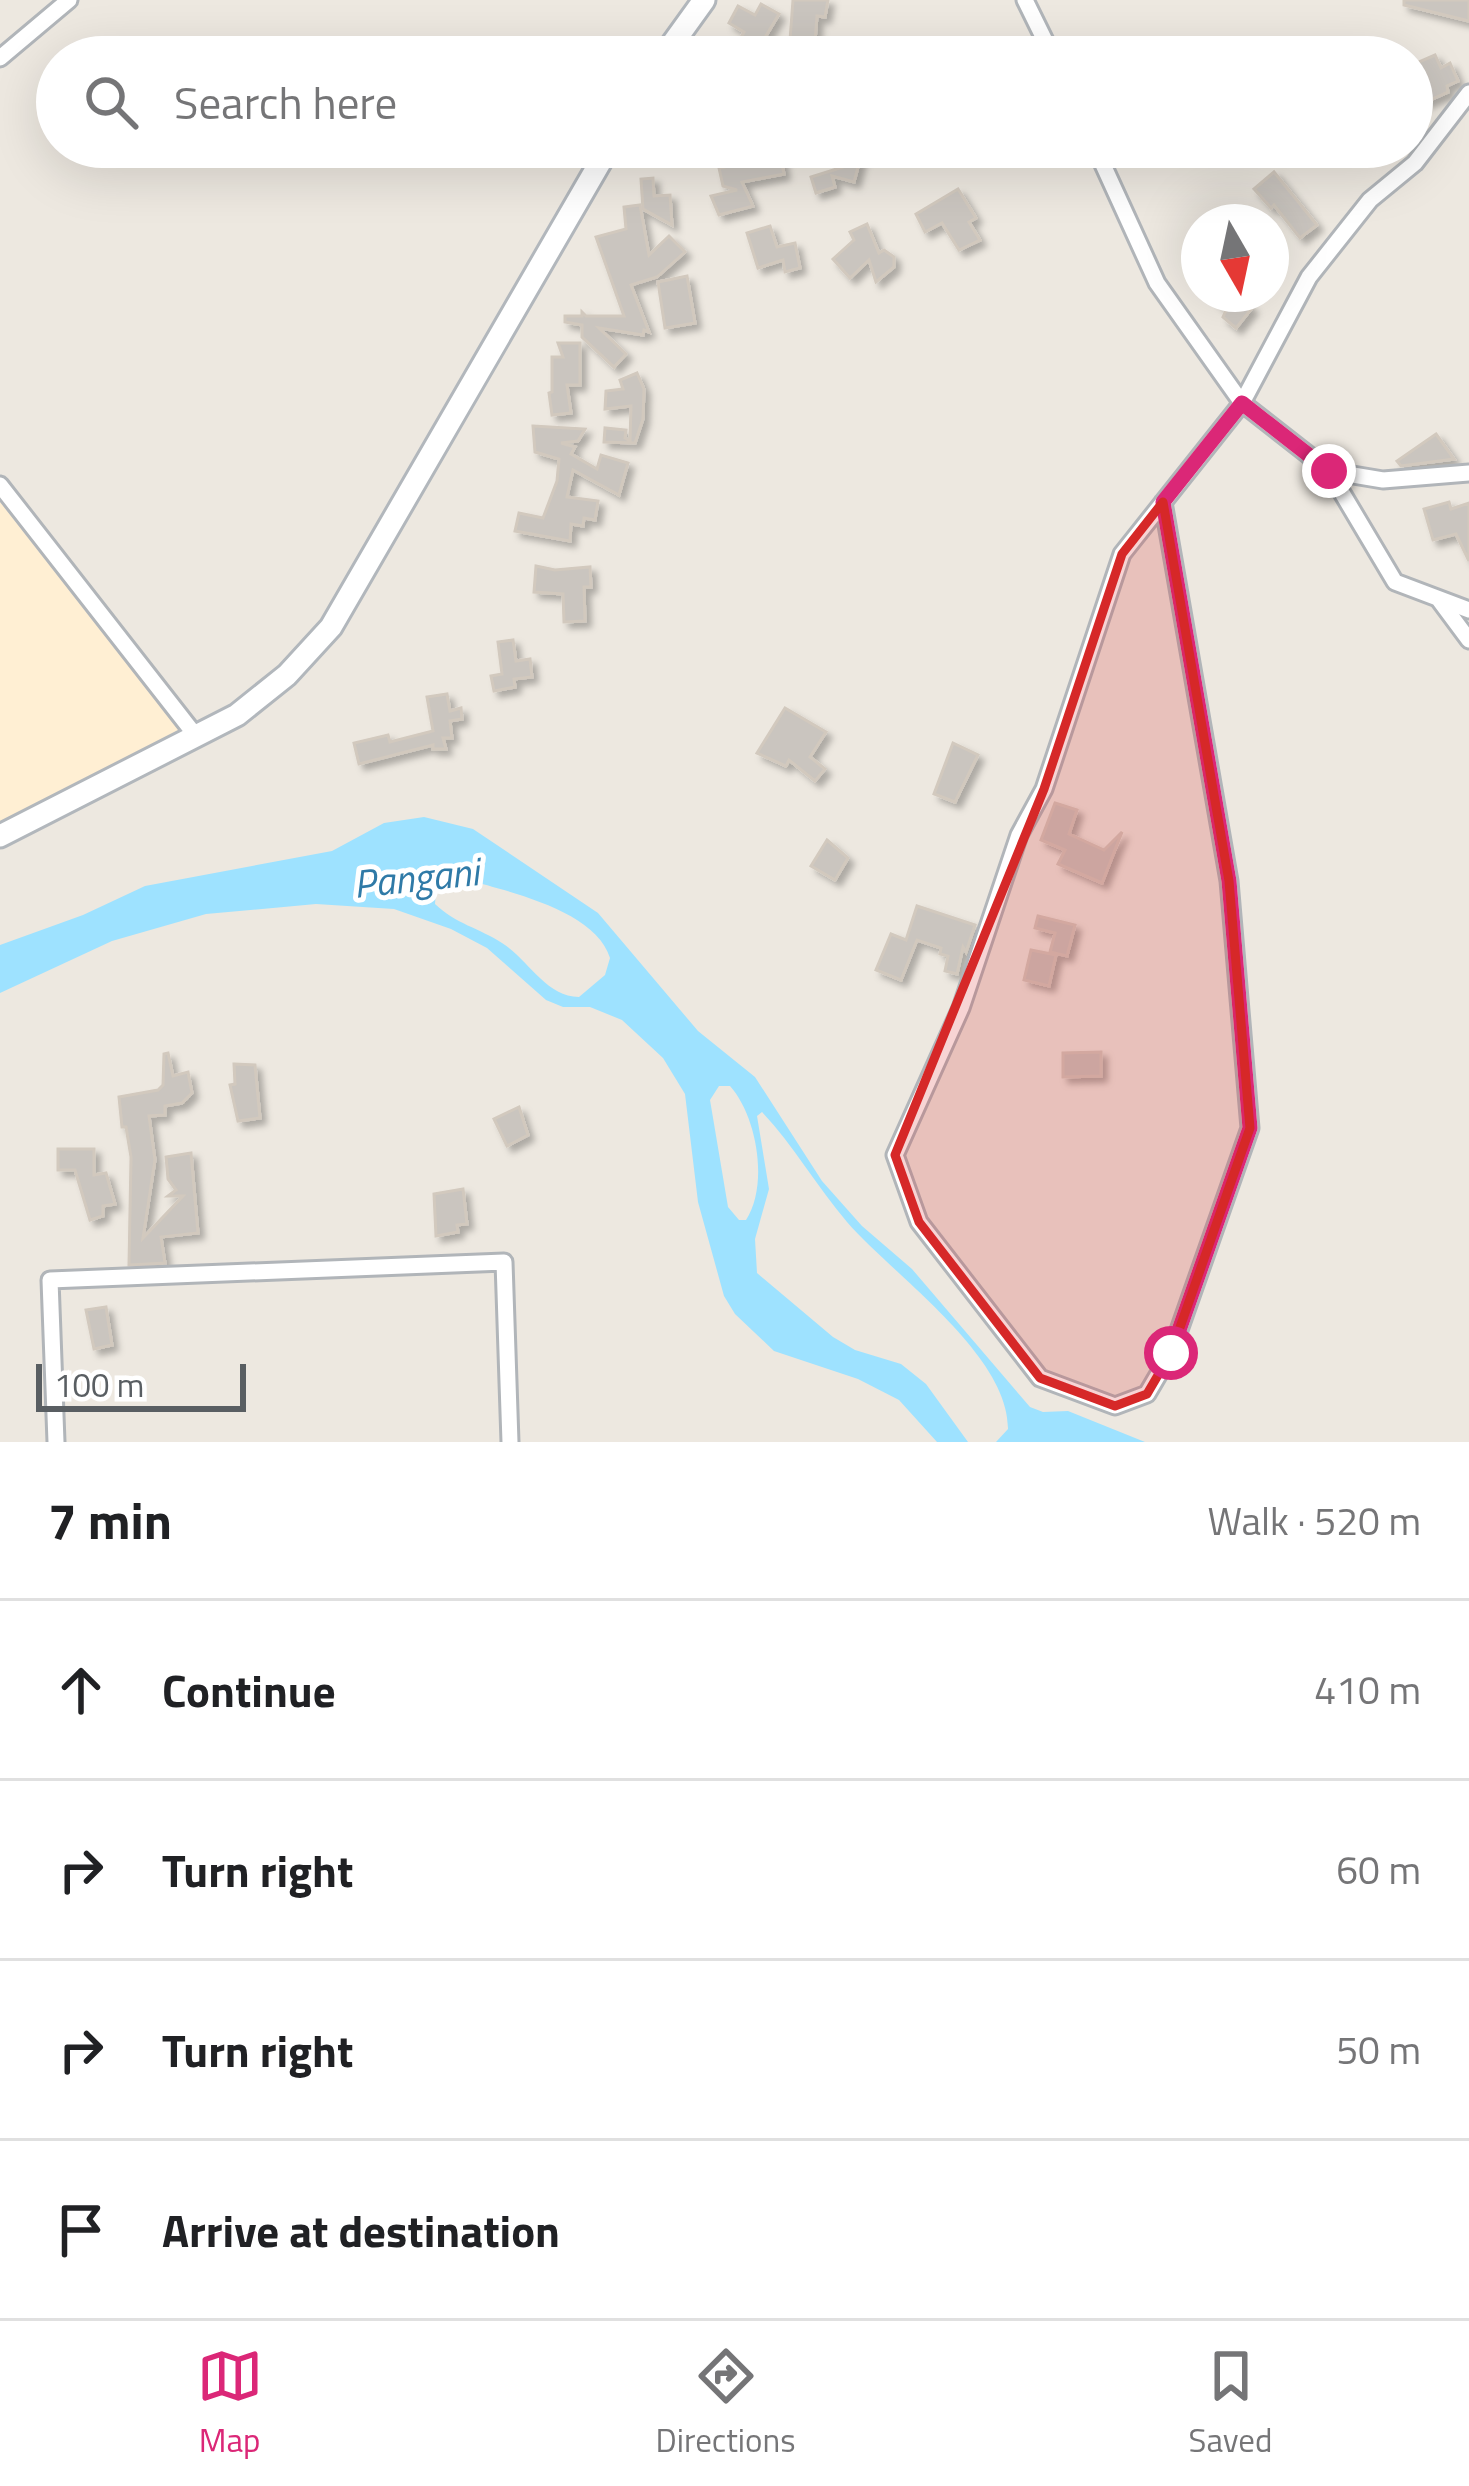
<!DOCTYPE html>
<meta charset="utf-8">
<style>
body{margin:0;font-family:"Titillium Web",sans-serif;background:#f2f2f2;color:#202124}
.compass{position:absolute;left:1181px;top:204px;width:108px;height:108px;border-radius:50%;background:#fff;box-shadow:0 12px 48px #0002;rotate:171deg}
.scale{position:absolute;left:36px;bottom:30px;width:210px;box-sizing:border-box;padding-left:12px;border:6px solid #595e62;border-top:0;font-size:33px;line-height:42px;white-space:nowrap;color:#595e62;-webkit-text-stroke:9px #fff;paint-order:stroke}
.stop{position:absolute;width:36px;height:36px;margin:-27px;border:9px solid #db2777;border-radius:50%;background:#fff}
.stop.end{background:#db2777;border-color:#fff;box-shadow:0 3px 12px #0008}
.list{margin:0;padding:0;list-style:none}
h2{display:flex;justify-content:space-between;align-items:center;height:156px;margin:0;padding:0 48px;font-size:51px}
h2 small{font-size:39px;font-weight:400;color:#757577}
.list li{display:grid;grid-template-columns:78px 1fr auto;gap:36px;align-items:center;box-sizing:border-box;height:180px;padding:0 48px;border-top:3px solid #e0e0e0}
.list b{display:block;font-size:45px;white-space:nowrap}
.list em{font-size:39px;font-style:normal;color:#757577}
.icon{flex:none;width:66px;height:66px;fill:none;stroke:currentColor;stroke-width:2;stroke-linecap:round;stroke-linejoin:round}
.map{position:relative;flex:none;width:1469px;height:1442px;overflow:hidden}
.search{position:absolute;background:#fff;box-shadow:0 12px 48px #0002;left:36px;right:36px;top:36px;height:132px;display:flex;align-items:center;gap:30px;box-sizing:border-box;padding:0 42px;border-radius:66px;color:#757577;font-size:45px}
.sheet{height:876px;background:#fff}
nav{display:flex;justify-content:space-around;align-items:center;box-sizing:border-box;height:168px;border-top:3px solid #e0e0e0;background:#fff;font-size:33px;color:#757577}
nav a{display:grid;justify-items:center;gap:6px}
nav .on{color:#db2777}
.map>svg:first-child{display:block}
</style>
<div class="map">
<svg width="1469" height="1442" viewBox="0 0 1469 1442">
<defs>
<filter id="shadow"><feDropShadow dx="5.5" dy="5.5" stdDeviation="3" flood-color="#0004"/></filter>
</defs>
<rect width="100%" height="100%" fill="#ede8e0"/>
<!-- commercial -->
<path fill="#ffefd3" d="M 0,502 L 180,732 L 0,824 Z"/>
<!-- water -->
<path fill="#9ee2ff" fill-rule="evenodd" d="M 424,817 L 473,829 L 598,913 L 698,1031 L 755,1077 L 822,1181 L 862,1226 L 912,1269 L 1030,1407 L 1043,1412 L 1068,1411 L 1145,1442 L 996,1442 L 1008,1429 C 1009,1355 893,1275 847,1222 C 817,1187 794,1146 762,1112 L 757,1116 L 769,1189 L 755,1239 L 757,1273 L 833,1337 L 855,1350 L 901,1364 L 926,1384 L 968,1442 L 937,1442 L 899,1400 L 858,1379 L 774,1351 L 735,1314 L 724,1296 L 698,1202 L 685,1094 L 663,1058 L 622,1020 L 590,1007 L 563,1007 L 546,1000 L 487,948 L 451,929 L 394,909 L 316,904 L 206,914 L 112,941 L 0,993 L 0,945 L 83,915 L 145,886 L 332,851 L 384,823 ZM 468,880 C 510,892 596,911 610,958 L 605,975 L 579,997 C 545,996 529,960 502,943 C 479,928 456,924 435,904 L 436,890 L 446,882 ZM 719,1086 L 730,1086 C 757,1116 769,1185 746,1220 L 739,1220 L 728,1207 L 710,1100 Z"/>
<!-- building -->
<g fill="#cac5bf" stroke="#d2c9be" stroke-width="3" filter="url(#shadow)">
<path d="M 793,0 L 828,0 L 825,17 L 817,16 L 815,42 L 790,40 Z"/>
<path d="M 1404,0 L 1469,0 L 1469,21 L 1404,5 Z"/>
<path d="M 761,4 L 779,14 L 757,51 L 739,41 L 744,32 L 729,23 L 738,6 L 755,15 Z"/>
<path d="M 1435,55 L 1441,68 L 1450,63 L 1458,81 L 1447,86 L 1448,92 L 1423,103 L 1412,79 L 1412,65 Z"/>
<path d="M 737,147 L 779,147 L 784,174 L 742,182 L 753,206 L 719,215 L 711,196 L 737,190 L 723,186 L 719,168 L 745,163 Z"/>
<path d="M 847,152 L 861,156 L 854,182 L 832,176 L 835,187 L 816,193 L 811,177 L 843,167 Z"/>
<path d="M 1274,172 L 1317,225 L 1300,238 L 1274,205 L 1271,208 L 1254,189 Z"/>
<path d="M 653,178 L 654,196 L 670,195 L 672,225 L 643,209 L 641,179 Z"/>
<path d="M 958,189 L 976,218 L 969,222 L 980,240 L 959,250 L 942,223 L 925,232 L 916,214 Z"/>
<path d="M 640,205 L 649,255 L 669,236 L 685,252 L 657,277 L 631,285 L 649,332 L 644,330 L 643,335 L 599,328 L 626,354 L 614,367 L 582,337 L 582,325 L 565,322 L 565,316 L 582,316 L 582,312 L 586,316 L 624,316 L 596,237 L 626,229 L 624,207 Z"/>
<path d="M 867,224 L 879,253 L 884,250 L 894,257 L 894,267 L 876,282 L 869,260 L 850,278 L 833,259 L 854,240 L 850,232 Z"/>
<path d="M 770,226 L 777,247 L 795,243 L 800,268 L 785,272 L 783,260 L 758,268 L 747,233 Z"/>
<path d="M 687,276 L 695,323 L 665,328 L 658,282 Z"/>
<path d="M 1209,294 L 1235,294 L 1252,308 L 1236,328 L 1223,317 L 1226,310 Z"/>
<path d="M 558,343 L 580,343 L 580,385 L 567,385 L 571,413 L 552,415 L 549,393 L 552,392 L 552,357 L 563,357 Z"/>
<path d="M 637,373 L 644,389 L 643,419 L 635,443 L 604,442 L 605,428 L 626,430 L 625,438 L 630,441 L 631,406 L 605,409 L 606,391 L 623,389 L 620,380 Z"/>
<path d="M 533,426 L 585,429 L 578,441 L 561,443 L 575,447 L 571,454 L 597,469 L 601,455 L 628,463 L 619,495 L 573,470 L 567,497 L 598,501 L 595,520 L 584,518 L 583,526 L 571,524 L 570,541 L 515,531 L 519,513 L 543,518 L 557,481 L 559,459 L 535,452 Z"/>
<path d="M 1436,434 L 1454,459 L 1401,466 L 1397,461 Z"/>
<path d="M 1449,502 L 1451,509 L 1469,503 L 1469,561 L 1456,534 L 1433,540 L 1424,509 Z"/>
<path d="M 536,566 L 555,570 L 590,567 L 591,587 L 584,587 L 585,621 L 564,622 L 563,594 L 534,592 Z"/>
<path d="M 513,640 L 516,661 L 530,659 L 532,677 L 514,679 L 515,687 L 494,691 L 491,676 L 502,674 L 498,642 Z"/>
<path d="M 447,694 L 450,711 L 461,708 L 462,719 L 450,721 L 452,738 L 443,738 L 446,749 L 433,749 L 433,745 L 359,764 L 354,743 L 388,735 L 390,742 L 433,731 L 427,697 Z"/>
<path d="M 785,708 L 826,732 L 810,757 L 825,769 L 815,781 L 789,760 L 786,766 L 757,753 Z"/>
<path d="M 953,743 L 978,755 L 955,802 L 934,794 Z"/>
<path d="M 1055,803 L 1077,810 L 1069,834 L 1104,850 L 1122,832 L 1102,883 L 1058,864 L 1065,850 L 1041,840 Z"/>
<path d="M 827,840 L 848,858 L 835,880 L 811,866 Z"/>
<path d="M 917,906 L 975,925 L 966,952 L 963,947 L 957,974 L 945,971 L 948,956 L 940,954 L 941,948 L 917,940 L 901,980 L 876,970 L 891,934 L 906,940 Z"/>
<path d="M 1038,916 L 1075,925 L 1067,956 L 1050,952 L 1055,933 L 1035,928 Z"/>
<path d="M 1031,950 L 1056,955 L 1049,986 L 1024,980 Z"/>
<path d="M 1101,1052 L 1101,1076 L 1063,1077 L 1063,1053 Z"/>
<path d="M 168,1053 L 173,1076 L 188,1072 L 192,1093 L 182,1103 L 165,1106 L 165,1115 L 149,1116 L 155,1160 L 143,1238 L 183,1196 L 168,1196 L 176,1190 L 168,1179 L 166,1157 L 191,1153 L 198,1233 L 161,1237 L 165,1263 L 129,1265 L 131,1157 L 126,1127 L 122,1127 L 119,1097 L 158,1090 L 163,1085 L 164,1054 Z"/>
<path d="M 234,1064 L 255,1065 L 260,1118 L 238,1121 L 230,1085 L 235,1084 Z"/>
<path d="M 519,1107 L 528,1135 L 507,1146 L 494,1119 Z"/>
<path d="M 58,1149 L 94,1149 L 94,1175 L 106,1173 L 115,1204 L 103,1206 L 103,1216 L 90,1220 L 75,1170 L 58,1170 Z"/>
<path d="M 463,1189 L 467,1224 L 457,1225 L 458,1232 L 436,1236 L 434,1194 Z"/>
<path d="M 106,1307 L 112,1345 L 94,1349 L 86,1310 Z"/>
</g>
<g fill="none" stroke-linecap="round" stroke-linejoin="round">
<defs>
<g id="street">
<path d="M 1025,0 L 1053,57"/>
<path d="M 0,58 L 69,0"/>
<path d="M 1095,147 L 1157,283 L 1242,403 L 1329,471 L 1383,480 L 1469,473"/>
<path d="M 1329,471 L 1395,582 L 1469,610"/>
<path d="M 0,485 L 196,736"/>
<path d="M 1163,502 L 1229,881 L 1250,1128 L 1171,1353 L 1147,1394 L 1115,1406 L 1040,1378 L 919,1222 L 895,1155 L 961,1008 L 1019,835 L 1044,789 L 1122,554 L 1242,403 L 1309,277 L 1370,200 L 1415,163 L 1469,93"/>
<path d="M 1440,601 L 1469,640"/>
<path d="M 56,1442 L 50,1280 L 504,1262 L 510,1442"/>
</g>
<g id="secondary">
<path d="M 663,57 L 704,0"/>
<path d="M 0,836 L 237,715 L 287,675 L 331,627 L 609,147"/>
</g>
</defs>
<!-- street casing -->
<use href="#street" stroke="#b1b5b9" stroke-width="21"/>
<!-- secondary casing -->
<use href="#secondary" stroke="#b2b7bc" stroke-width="27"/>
<!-- street -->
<use href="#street" stroke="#fff" stroke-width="15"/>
<!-- secondary -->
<use href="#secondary" stroke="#fff" stroke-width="21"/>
</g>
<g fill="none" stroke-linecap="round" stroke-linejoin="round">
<!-- route -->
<path stroke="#db2777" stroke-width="15" d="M 1171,1353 L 1250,1128 L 1229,881 L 1163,502 L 1242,403 L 1329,471"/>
</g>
<!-- marked area -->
<path fill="#d62828" fill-opacity="0.2" stroke="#d62828" stroke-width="9" stroke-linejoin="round" d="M 1163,502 L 1229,881 L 1250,1128 L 1171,1353 L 1147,1394 L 1115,1406 L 1040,1378 L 919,1222 L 895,1155 L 1044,789 L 1122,554 Z"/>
<g text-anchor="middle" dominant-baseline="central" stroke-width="10" stroke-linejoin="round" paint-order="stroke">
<!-- water labels -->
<g font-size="39" font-style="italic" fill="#2f7aa7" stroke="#fff">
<text transform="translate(416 877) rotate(-6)">Pangani</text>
</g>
</g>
</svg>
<svg class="compass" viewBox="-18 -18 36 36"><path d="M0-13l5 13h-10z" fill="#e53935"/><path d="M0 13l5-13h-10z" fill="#757577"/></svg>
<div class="scale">100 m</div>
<div class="stop" style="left:1171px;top:1353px"></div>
<div class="stop end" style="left:1329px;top:471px"></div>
<div class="search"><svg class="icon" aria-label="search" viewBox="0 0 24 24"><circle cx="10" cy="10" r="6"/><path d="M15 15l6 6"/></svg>Search here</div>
</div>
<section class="sheet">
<h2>7 min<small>Walk · 520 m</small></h2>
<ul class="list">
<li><svg class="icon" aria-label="ahead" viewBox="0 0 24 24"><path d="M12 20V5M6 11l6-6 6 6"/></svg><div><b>Continue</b></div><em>410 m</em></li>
<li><svg class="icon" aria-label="right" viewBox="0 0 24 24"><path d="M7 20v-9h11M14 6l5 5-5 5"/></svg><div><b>Turn right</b></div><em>60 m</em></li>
<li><svg class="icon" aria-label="right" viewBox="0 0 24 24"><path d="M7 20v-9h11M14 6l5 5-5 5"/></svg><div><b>Turn right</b></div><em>50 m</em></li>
<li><svg class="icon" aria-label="arrive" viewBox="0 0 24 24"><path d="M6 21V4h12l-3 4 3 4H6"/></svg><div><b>Arrive at destination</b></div></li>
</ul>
</section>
<nav>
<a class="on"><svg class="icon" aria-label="map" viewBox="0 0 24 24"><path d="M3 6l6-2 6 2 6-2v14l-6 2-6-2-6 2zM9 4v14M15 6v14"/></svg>Map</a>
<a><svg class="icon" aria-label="directions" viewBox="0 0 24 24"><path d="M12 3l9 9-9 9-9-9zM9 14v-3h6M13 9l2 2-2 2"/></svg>Directions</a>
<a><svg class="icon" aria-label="saved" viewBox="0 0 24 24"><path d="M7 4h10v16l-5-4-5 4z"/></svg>Saved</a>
</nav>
